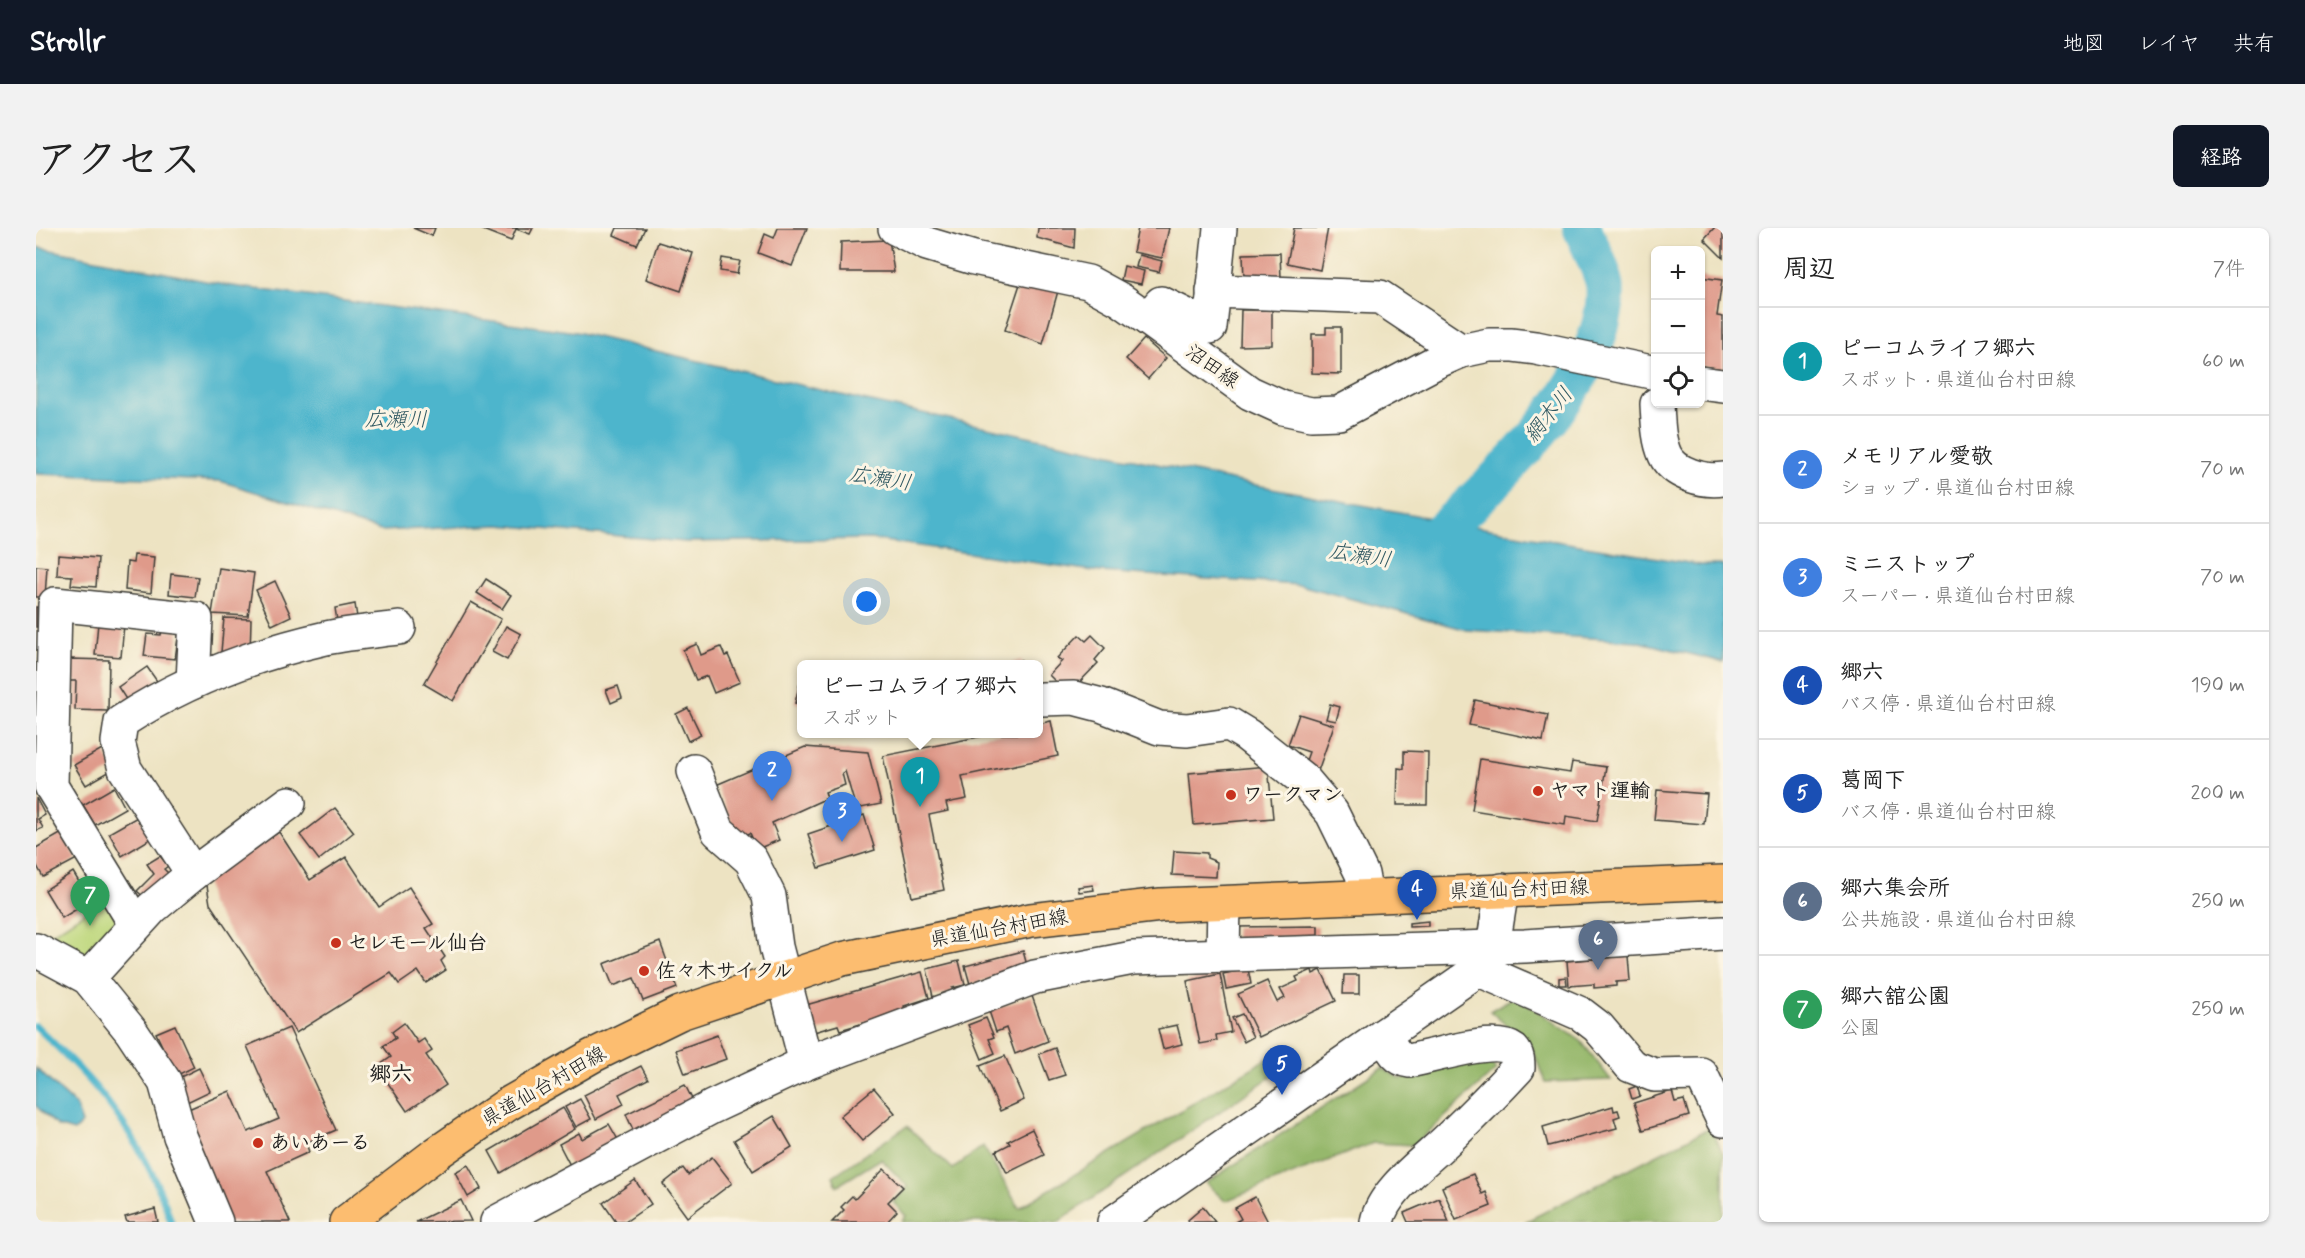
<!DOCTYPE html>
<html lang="ja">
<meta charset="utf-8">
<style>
body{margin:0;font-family:Mynerve,"Klee One",sans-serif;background:#f2f2f2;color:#222}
.controls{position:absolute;right:18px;top:18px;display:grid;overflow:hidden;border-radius:9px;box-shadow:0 2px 4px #0004}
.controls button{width:54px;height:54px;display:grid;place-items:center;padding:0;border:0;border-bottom:2px solid #e0e0e0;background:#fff;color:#222;font:30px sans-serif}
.you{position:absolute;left:831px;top:374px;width:21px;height:21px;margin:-15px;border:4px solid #fff;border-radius:50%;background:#1a73e8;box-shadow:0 0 0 9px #1a73e833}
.badge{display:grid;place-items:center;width:39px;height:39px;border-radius:50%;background:#111827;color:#fff;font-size:20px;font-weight:700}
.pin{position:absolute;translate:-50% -50px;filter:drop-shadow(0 2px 3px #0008)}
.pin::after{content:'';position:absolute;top:32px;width:21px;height:18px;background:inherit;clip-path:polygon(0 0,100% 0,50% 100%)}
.popup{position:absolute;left:761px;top:432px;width:246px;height:78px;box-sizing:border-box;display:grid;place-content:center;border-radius:9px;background:#fff;filter:drop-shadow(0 2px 4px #0005);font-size:20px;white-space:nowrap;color:#767676}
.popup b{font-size:22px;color:#222}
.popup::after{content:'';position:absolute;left:50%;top:100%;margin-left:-12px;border:12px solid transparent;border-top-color:#fff}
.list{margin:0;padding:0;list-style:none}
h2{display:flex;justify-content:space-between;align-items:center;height:78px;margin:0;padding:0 24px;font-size:26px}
h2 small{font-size:20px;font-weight:400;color:#767676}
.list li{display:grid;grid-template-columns:39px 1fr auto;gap:18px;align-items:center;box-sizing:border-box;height:108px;padding:0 24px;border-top:2px solid #e0e0e0}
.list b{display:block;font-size:22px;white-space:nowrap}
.list p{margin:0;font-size:20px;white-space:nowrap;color:#767676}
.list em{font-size:20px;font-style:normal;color:#767676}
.icon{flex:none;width:33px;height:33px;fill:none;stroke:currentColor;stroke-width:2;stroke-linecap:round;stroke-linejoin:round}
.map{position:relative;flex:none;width:1687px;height:994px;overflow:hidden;border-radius:9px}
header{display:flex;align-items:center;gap:36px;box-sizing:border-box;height:84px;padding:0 30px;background:#111827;color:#fff}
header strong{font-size:28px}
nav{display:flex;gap:33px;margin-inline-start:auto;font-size:21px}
.intro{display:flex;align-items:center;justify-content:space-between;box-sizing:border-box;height:144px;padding:0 36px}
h1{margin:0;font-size:42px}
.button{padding:15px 27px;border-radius:9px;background:#111827;color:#fff;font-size:21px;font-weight:700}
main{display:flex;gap:36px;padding:0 36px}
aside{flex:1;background:#fff;border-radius:9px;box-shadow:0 2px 4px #0004}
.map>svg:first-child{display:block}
</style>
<header>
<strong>Strollr</strong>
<nav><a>地図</a><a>レイヤ</a><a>共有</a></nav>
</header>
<div class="intro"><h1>アクセス</h1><a class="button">経路</a></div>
<main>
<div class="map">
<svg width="1687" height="994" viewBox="0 0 1687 994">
<rect width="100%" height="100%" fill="#fcf5e5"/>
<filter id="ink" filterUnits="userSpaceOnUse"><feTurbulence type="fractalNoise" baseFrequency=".0167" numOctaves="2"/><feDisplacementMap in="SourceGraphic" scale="12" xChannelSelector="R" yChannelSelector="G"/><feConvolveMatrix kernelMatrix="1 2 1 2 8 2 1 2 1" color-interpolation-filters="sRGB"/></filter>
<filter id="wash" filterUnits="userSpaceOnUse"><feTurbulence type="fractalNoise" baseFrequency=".008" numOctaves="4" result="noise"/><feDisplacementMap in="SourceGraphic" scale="24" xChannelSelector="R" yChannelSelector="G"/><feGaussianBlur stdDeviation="1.35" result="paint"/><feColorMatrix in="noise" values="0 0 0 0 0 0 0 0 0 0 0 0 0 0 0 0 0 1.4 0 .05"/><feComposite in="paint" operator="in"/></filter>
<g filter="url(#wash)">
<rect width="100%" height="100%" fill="#ede3c2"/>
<!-- green -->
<path fill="#bdd77c" stroke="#6c7a4c" stroke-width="1.5" d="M 69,671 L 80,688 L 81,708 L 47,732 L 9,710 Z"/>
<!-- forest -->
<g fill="#96b86c" stroke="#596a44" stroke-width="1.5">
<path d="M 1480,768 L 1545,813 L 1575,852 L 1509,854 L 1496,820 L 1454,783 Z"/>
<path d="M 1234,829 L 1255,835 L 1022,994 L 865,994 L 870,988 L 857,974 L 872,959 L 845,931 L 801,958 L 797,948 L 871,898 L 917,941 L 947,918 L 983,980 Z"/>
<path d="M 1421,833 L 1453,833 L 1460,842 L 1378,917 L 1337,915 L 1189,973 L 1170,955 L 1346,840 L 1365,851 Z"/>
<path d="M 1675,899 L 1687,926 L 1687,994 L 1489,994 Z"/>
</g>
<!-- water -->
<g fill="#4eb5cc" stroke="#356874" stroke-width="1.5">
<path d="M 0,19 L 189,57 L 540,104 L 831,173 L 1204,254 L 1507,311 L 1665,337 L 1687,337 L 1687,434 L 1600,413 L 1431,402 L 1264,357 L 1065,344 L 834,311 L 649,314 L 463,297 L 345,303 L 184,253 L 0,246 Z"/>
<path d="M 0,840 L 40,878 L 46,895 L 38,903 L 21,898 L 0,878 Z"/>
</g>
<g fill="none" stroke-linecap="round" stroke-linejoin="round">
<!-- stream -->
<path stroke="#4eb5cc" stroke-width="7" d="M 0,798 C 25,823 52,848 73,876 C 99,910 123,953 135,994"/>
<!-- river -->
<path stroke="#4eb5cc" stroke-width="39" d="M 1376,330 C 1442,270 1574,156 1569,59 C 1568,46 1552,14 1546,0"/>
</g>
<g id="blocks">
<!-- building -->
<g fill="#df9a8a">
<path d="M 377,0 L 399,0 L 396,8 Z"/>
<path d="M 442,0 L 497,0 L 494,6 L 480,1 L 475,13 Z"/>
<path d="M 581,0 L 609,0 L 601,17 L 578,7 Z"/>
<path d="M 742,0 L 771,0 L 756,38 L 722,25 L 729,6 L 738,10 Z"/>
<path d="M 1002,0 L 1039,0 L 1038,20 L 1001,10 Z"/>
<path d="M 1102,0 L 1133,0 L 1126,30 L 1097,24 Z"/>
<path d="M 1258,0 L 1292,0 L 1284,42 L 1251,35 Z"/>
<path d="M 1678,0 L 1687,0 L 1687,30 L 1668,11 Z"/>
<path d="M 853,12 L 858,44 L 804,44 L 805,14 Z"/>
<path d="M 622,14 L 657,25 L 645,63 L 610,51 Z"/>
<path d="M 1244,25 L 1245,51 L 1208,52 L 1207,26 Z"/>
<path d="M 1103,27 L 1126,33 L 1123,44 L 1100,39 Z"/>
<path d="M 686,30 L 704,33 L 701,46 L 684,43 Z"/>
<path d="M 1088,38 L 1108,43 L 1105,56 L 1085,52 Z"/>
<path d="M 1664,49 L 1686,52 L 1681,88 L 1687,89 L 1687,141 L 1664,138 Z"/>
<path d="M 985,53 L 1022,63 L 1007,116 L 969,102 Z"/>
<path d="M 1205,82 L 1236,82 L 1236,117 L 1204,118 Z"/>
<path d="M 1290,99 L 1305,99 L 1305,146 L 1276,145 L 1276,106 L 1290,106 Z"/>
<path d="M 1108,111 L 1130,130 L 1112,151 L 1090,131 Z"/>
<path d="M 22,327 L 62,330 L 60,359 L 35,357 L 36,348 L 21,347 Z"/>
<path d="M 98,327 L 118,329 L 115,365 L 89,362 L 91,334 L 97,335 Z"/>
<path d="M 0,338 L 11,339 L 9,369 L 0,369 Z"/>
<path d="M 183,340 L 218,345 L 212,388 L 176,386 Z"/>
<path d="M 135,346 L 162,349 L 159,369 L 133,366 Z"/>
<path d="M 450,351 L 475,367 L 466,381 L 441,365 Z"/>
<path d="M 239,353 L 255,388 L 236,397 L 220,362 Z"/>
<path d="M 435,374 L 465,391 L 417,473 L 388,456 Z"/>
<path d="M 319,376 L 322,396 L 302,399 L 299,380 Z"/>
<path d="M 0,379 L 9,380 L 8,399 L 0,399 Z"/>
<path d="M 188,390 L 215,391 L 214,426 L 185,424 Z"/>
<path d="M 62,395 L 88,397 L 85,429 L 59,427 Z"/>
<path d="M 470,398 L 485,406 L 471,432 L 456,424 Z"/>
<path d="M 126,402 L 143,403 L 139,431 L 108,428 L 111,406 L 125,407 Z"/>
<path d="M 1043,407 L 1050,413 L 1056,407 L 1069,420 L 1059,432 L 1062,435 L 1032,466 L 1013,447 L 1026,433 L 1021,430 Z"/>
<path d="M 661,416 L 665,427 L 685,419 L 689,428 L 692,427 L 704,454 L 678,465 L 671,448 L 660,452 L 647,422 Z"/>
<path d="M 34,431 L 73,432 L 72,483 L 39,482 L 40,453 L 34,453 Z"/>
<path d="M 985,432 L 987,436 L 973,436 Z"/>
<path d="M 111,439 L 123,456 L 93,476 L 82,459 Z"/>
<path d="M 765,450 L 766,451 L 766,476 L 759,475 Z"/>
<path d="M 582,458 L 586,470 L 575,475 L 570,462 Z"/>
<path d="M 1439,472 L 1512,487 L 1507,513 L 1433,497 Z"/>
<path d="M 1294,476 L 1304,479 L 1300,493 L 1290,491 Z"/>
<path d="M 652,480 L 665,507 L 652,513 L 640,486 Z"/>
<path d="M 1263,486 L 1298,497 L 1282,543 L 1268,538 L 1273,524 L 1252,517 Z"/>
<path d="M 1015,493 L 1022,528 L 926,548 L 931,571 L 910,575 L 912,583 L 893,587 L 908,662 L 876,669 L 847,528 L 957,506 L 1002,506 L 1002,496 Z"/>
<path d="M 769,519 L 832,524 L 845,576 L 820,581 L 809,543 L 806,545 L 809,557 L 789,564 L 791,570 L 736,595 L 743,612 L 721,621 L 714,605 L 702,610 L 680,557 Z"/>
<path d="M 66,521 L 78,541 L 50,557 L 38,537 Z"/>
<path d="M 1368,523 L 1392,524 L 1391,577 L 1361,577 L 1362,540 L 1368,541 Z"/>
<path d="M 1444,531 L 1534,545 L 1536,534 L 1570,539 L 1561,593 L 1530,588 L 1529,597 L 1436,582 Z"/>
<path d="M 1232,538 L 1237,590 L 1158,597 L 1153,545 Z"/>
<path d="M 78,559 L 89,580 L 59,597 L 47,577 Z"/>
<path d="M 1621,562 L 1671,566 L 1668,596 L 1618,592 Z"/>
<path d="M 0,570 L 9,587 L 2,591 L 7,600 L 0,603 Z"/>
<path d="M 299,580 L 318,604 L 283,632 L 264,607 Z"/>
<path d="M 828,587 L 839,622 L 783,640 L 772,606 Z"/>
<path d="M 103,588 L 116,610 L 86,628 L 73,605 Z"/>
<path d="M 243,604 L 274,652 L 310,629 L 343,679 L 373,659 L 397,696 L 390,700 L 409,729 L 405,733 L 410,742 L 390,755 L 382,743 L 363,756 L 355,745 L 260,805 L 174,676 L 170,651 Z"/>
<path d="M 26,605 L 41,631 L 7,649 L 0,636 L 0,620 Z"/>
<path d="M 1138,623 L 1171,625 L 1171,630 L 1181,634 L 1180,649 L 1136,647 Z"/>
<path d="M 124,628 L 132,638 L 128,641 L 134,647 L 110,671 L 101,663 L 118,646 L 111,636 Z"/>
<path d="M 37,644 L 49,664 L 38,671 L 44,679 L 26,690 L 9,662 Z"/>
<path d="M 1057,657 L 1058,662 L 1043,664 L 1042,659 Z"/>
<path d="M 1392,693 L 1392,698 L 1373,699 L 1373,695 Z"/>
<path d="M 1282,698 L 1282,709 L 1199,710 L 1199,699 Z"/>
<path d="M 624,714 L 641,760 L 607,773 L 598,750 L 577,758 L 568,736 Z"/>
<path d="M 987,723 L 992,741 L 934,756 L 929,738 Z"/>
<path d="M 1592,728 L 1594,753 L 1580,754 L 1580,758 L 1558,760 L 1558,756 L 1533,758 L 1531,733 Z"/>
<path d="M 923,733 L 929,757 L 916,760 L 917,765 L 897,769 L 891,741 Z"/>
<path d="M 1212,741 L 1215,756 L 1190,761 L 1187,746 Z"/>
<path d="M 1276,742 L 1277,746 L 1285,742 L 1300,773 L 1223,809 L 1202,766 L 1231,753 L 1241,774 L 1249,770 L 1244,761 L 1262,753 L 1260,749 Z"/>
<path d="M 886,744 L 893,770 L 868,778 L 869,783 L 804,802 L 802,797 L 778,804 L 770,777 Z"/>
<path d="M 1184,746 L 1195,804 L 1180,807 L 1181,813 L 1164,816 L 1151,753 Z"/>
<path d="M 1308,747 L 1323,747 L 1323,766 L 1307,766 Z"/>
<path d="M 1530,749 L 1531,757 L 1523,757 L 1523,750 Z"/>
<path d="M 996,768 L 1012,813 L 979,826 L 970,800 L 960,804 L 953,783 Z"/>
<path d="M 1206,786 L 1217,809 L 1208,814 L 1196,790 Z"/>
<path d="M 950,790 L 958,809 L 953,811 L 959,825 L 946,831 L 932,797 Z"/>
<path d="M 368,795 L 382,815 L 388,811 L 396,823 L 390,827 L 410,857 L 371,883 L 341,839 L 355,829 L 347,818 L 360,810 L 356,804 Z"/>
<path d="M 139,797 L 158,839 L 133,851 L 121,823 L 127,820 L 120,805 Z"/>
<path d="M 1141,797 L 1146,816 L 1127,821 L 1122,801 Z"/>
<path d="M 253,800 L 300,902 L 270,915 L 273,924 L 231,943 L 254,994 L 189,994 L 141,886 L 194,863 L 212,904 L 243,891 L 211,818 Z"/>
<path d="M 681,807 L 690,831 L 649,846 L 640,822 Z"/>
<path d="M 1019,820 L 1029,847 L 1013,852 L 1003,826 Z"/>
<path d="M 969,828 L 988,872 L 964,883 L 944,838 Z"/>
<path d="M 605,838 L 612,851 L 583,866 L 588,876 L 560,891 L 548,867 Z"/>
<path d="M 163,840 L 174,863 L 149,875 L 138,852 Z"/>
<path d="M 649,857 L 659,877 L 599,906 L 590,886 Z"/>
<path d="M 1601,858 L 1604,868 L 1596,871 L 1593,861 Z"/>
<path d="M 838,860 L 859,885 L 826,913 L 804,888 Z"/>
<path d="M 1636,863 L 1639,874 L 1648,872 L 1653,888 L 1607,902 L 1598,875 Z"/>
<path d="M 544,871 L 555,891 L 540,899 L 529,879 Z"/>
<path d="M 1577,878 L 1578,883 L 1582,882 L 1584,888 L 1578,890 L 1581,900 L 1512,918 L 1507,899 Z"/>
<path d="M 527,880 L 539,901 L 465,945 L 453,923 Z"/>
<path d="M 738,888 L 756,919 L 717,943 L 698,912 Z"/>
<path d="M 573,896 L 585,917 L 537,943 L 523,916 L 543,905 L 546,911 Z"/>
<path d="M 996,901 L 1008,927 L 971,945 L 960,923 L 974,916 L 972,913 Z"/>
<path d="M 676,929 L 696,955 L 651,989 L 627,956 L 647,940 L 652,947 Z"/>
<path d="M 432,937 L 445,961 L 432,969 L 419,944 Z"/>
<path d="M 848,941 L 867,959 L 852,974 L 861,983 L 851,994 L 796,994 L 808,982 L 805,979 L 816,968 L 819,971 Z"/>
<path d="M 1437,946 L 1446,966 L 1450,964 L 1455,978 L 1420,992 L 1406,959 Z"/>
<path d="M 599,952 L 615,976 L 589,994 L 580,994 L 567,975 Z"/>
<path d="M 1219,969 L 1232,994 L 1199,994 L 1205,991 L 1199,980 Z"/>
<path d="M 1403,970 L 1413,994 L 1372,994 L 1368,985 Z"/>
<path d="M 425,972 L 435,993 L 380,994 Z"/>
<path d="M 1167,979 L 1179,994 L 1153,994 L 1152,992 Z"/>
<path d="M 119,981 L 122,994 L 91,994 L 89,989 Z"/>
</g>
</g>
</g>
<g filter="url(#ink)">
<use href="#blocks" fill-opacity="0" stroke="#3b3a35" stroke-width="1.5"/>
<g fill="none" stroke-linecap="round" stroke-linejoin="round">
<defs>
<g id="minor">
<path d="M 859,0 L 891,16 L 938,30 L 1052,54 L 1085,72 L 1112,91 L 1214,165 L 1247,180 L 1275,186 L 1303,185 L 1400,134 L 1425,123 L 1453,117 L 1476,117 L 1500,120 L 1620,145"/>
<path d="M 1177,63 L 1344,69 L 1425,123"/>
<path d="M 1112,91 L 1125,75 L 1174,99 L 1184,0"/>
<path d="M 1664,155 L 1687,158"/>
<path d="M 1621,176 C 1622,193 1622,211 1629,227 C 1638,246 1668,254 1687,251"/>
<path d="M 1006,471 L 1038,470 L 1065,477 L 1123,500 L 1151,502 L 1193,496 L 1211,507 L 1268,552 L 1296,585 L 1326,646 L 1330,668"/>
<path d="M 658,543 L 682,603 L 715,632 L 733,668 L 740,719 L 770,835"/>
<path d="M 157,646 L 253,575"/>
<path d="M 100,697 L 15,558 L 19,376 L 160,391 L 157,454"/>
<path d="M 0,722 L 52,750 L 95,803 L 129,854 L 144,908 L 180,994"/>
<path d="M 1187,726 L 1188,675"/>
<path d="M 1439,740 L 1545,786 L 1562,799 L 1595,838 L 1618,847 L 1665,846 L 1687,892"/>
<path d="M 52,750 L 116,680 L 157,646 L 89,541 L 82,514 L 85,494 C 146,454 219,426 290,410 C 313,405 339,403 363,400"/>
<path d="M 461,994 L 676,879 L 770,835 L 999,749 L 1097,730 L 1489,718 L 1687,705"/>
<path d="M 1078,994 L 1433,748 L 1457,718 L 1466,662"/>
<path d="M 1341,994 C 1347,962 1391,932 1413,910 C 1437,887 1460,864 1482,840 C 1482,834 1482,827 1477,822 C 1460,808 1395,829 1373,833 C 1359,831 1355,818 1348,807"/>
</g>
<path id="major" d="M 310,994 L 401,925 L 472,876 L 556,828 L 644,785 L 806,731 L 995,692 L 1125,677 L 1687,654"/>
</defs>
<!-- minor casing -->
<use href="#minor" stroke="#3b3a35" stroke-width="36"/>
<!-- major casing -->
<use href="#major" stroke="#3b3a35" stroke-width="36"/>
<!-- minor -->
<use href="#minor" stroke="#fff" stroke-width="33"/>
<!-- major -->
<use href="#major" stroke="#fcbd6f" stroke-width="33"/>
</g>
</g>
<!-- markers -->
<g fill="#c8321e" stroke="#fcf5e5" stroke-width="2">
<circle cx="1502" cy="563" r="6"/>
<circle cx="1195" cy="567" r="6"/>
<circle cx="300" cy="715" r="6"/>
<circle cx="608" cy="743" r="6"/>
<circle cx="222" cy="915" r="6"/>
</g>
<g text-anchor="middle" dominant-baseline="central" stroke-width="6" stroke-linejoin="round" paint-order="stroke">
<!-- street labels -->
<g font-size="20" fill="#1c1c1c" stroke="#fcf5e5">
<text transform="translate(1176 139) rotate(35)">沼田線</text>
<text transform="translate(1483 662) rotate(-2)">県道仙台村田線</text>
<text transform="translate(963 701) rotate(-10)">県道仙台村田線</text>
<text transform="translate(508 859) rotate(-30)">県道仙台村田線</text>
</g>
<!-- poi labels -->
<g font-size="20" font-weight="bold" fill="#1c1c1c" stroke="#fcf5e5" text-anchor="start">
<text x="1514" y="563">ヤマト運輸</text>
<text x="1207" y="567">ワークマン</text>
<text x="312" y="715">セレモール仙台</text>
<text x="620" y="743">佐々木サイクル</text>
<text x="234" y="915">あいあーる</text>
</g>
<!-- water labels -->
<g font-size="21" font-style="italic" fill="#305962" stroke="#fcf5e5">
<text transform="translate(1513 187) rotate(-51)">網木川</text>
<text x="360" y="192">広瀬川</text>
<text transform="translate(844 251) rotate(9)">広瀬川</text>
<text transform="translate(1324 328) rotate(9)">広瀬川</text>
</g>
<!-- quarter labels -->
<g font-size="22" font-weight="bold" fill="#1c1c1c" stroke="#fcf5e5">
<text x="355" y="847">郷六</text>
</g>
</g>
</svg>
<div class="controls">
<button>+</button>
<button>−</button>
<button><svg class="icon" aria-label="locate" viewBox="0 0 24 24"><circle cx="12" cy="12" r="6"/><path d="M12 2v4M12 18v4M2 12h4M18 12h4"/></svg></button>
</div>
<div class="you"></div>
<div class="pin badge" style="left:884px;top:579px;background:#0f9aa8">1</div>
<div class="popup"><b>ピーコムライフ郷六</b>スポット</div>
<div class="pin badge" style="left:736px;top:573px;background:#3f7fe0">2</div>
<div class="pin badge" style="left:806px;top:614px;background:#3f7fe0">3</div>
<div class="pin badge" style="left:1381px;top:692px;background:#1a4fb4">4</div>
<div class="pin badge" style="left:1246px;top:867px;background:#1a4fb4">5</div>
<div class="pin badge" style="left:1562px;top:742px;background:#5c6f8a">6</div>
<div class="pin badge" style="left:54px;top:698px;background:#2e9e5b">7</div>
</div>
<aside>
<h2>周辺<small>7件</small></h2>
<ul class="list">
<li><span class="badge" style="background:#0f9aa8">1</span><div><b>ピーコムライフ郷六</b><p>スポット · 県道仙台村田線</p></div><em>60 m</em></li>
<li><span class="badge" style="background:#3f7fe0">2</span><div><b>メモリアル愛敬</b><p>ショップ · 県道仙台村田線</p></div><em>70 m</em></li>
<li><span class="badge" style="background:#3f7fe0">3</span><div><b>ミニストップ</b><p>スーパー · 県道仙台村田線</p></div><em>70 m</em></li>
<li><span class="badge" style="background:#1a4fb4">4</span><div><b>郷六</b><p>バス停 · 県道仙台村田線</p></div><em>190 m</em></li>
<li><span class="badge" style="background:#1a4fb4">5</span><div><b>葛岡下</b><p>バス停 · 県道仙台村田線</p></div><em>200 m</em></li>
<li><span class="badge" style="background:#5c6f8a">6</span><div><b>郷六集会所</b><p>公共施設 · 県道仙台村田線</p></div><em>250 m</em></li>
<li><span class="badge" style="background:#2e9e5b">7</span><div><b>郷六舘公園</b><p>公園</p></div><em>250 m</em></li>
</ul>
</aside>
</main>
